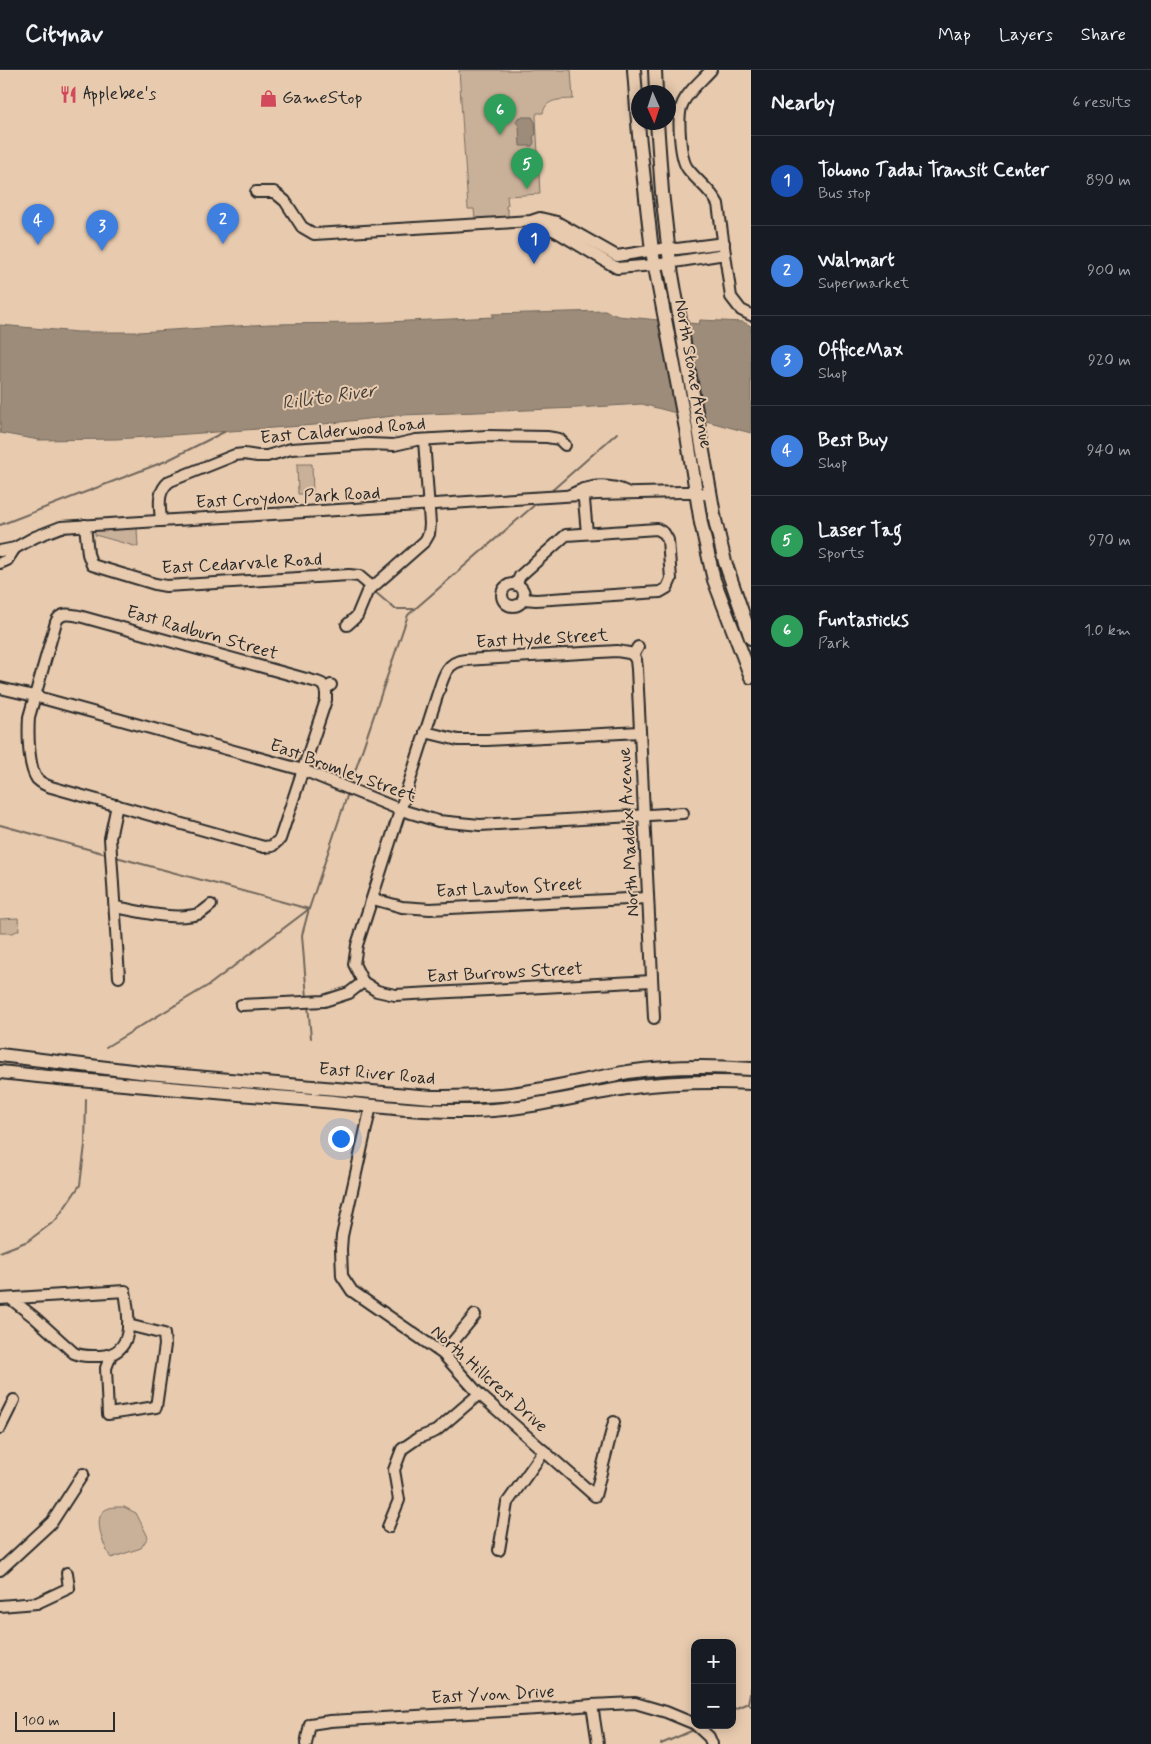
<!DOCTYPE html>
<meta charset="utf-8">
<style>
body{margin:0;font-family:Mynerve,sans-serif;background:#242831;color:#f1f3f6}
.controls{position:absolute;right:15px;bottom:15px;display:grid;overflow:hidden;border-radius:10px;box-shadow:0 2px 12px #0003}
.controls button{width:45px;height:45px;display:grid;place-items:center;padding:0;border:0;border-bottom:1px solid #363941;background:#171b24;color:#f1f3f6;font:25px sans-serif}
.compass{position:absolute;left:631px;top:15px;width:45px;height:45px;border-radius:50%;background:#171b24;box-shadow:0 2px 12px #0003;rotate:177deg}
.scale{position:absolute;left:15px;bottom:12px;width:100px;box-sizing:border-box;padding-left:5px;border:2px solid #2b2b2b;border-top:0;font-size:14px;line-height:18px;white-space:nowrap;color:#2b2b2b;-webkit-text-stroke:4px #e8cbaf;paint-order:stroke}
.you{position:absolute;left:340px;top:1068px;width:18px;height:18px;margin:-12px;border:4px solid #fff;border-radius:50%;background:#1a73e8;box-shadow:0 0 0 8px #1a73e833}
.badge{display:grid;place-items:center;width:32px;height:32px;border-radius:50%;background:#1a73e8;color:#fff;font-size:16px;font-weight:700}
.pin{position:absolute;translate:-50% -41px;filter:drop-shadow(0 1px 2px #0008)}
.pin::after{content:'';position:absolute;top:26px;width:18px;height:15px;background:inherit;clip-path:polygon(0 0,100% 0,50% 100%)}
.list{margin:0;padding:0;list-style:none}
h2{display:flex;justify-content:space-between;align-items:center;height:65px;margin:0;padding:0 20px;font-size:21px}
h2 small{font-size:16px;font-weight:400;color:#9ea1a6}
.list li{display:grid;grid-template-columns:32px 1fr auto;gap:15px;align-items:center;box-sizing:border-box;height:90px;padding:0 20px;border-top:1px solid #363941}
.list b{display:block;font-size:19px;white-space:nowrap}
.list p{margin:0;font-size:16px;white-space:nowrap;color:#9ea1a6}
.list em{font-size:16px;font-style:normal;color:#9ea1a6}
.map{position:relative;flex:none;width:751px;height:1674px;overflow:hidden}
header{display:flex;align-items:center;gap:30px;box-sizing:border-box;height:70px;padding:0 25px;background:#171b24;border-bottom:1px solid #363941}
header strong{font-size:24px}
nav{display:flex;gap:28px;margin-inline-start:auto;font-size:18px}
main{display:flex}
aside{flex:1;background:#171b24}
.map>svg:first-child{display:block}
</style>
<header>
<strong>Citynav</strong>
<nav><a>Map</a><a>Layers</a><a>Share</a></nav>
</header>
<main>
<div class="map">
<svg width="751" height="1674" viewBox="0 0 751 1674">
<rect width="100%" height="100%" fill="#e8cbaf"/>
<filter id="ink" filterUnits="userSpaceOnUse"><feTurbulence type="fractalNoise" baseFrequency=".02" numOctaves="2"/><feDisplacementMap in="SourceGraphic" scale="10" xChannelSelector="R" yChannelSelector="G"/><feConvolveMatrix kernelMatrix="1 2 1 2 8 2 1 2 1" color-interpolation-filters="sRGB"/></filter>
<g filter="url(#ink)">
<!-- green -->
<g fill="#c9b099" stroke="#7a6e62">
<path d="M 459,0 L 571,0 L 573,29 C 561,30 546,28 543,43 L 537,43 L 536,46 L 540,124 L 507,126 L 508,135 L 506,136 L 506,139 L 508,140 L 508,147 L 475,149 L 474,139 L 468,139 Z"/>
<path d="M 297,394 L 312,394 L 313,424 L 298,424 Z"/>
<path d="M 137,458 L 138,477 L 95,465 L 95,460 Z"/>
<path d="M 18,848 L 19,860 L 13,863 L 0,863 L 0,849 Z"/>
<path d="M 124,1437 L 136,1443 L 148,1467 L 141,1478 L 111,1488 C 105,1479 94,1452 102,1443 C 107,1436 117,1437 124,1437 Z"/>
</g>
<!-- water -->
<g fill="#9d8c7a" stroke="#6f655a">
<path d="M 521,47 L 532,47 L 535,52 L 536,64 L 533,67 L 534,73 L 532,76 L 520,76 L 519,56 L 516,52 L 518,48 Z"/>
<path d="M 605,241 L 618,246 L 699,254 L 700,250 L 743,252 L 751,256 L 751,363 L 642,334 L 577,338 L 402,345 L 315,355 L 117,369 L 39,370 L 0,363 L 0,255 L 78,262 L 138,262 L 270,254 L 365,253 L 494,247 L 492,244 Z"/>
</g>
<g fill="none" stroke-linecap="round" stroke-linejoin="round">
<!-- stream -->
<g stroke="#6f655a" stroke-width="2">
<path d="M 549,423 L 617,363"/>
<path d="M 0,455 L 166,391 L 226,361"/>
<path d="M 375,522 L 395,539 L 415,539"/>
<path d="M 350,716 L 408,545 L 538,432"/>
<path d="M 0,755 L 106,784"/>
<path d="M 116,787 L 309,839 L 302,865 L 307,928"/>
<path d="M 308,935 L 311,968"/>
<path d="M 106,977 L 209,915 L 309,839 L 348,723"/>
<path d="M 0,1182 L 28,1171 L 56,1150 L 80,1115 L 85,1075 L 86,1029"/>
<path d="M 748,1633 L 751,1619"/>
<path d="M 748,1633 L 751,1636"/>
<path d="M 732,1640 L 748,1633"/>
<path d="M 661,1674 L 696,1659"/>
</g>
<defs>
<g id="minor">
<path d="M 711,0 C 702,10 687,22 682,35 C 677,46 680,90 688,99 C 697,111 711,120 718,134 L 731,227 L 741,240 L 751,245"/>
<path d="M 256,122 L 274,122 L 285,131 L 302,157 L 314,164 L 531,151 L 540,148 L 557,152 L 617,186 L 668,178 L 677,179 L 724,173"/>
<path d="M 532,151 L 557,162 L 617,198 L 655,195 L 725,184"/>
<path d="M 583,419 L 587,463"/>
<path d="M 570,425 C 589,415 608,413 627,422"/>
<path d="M 161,451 C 160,436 156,422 170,411 L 235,385 L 244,384 L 257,386 L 267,386 L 291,379 L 369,374 L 394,375 L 416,370 L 487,366 L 547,367 L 559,369 L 565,375"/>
<path d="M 85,455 L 88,484 L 92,495 L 155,514 L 166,516 L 349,505 L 359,506 L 372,517"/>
<path d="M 0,481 L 15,478 L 35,467 L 61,457 L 597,424 L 682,422 L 695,422 L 710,425"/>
<path d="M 0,493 L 7,490 L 15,478"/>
<circle cx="513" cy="525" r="11"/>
<path d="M 516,515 L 520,506 L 566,465 L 657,459 L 664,463 L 668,470 L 671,509 L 667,518 L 660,522 L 536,530 L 523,529"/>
<path d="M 347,555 L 357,546 L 367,522 L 425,471 L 429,464 L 430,454 L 424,370"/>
<path d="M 638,577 L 633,585 L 636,590 L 637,599 L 654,948"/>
<path d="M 0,618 L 34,626 L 303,700 L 401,740 L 438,751 L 480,755 L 683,743"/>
<path d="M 325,619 L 326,623 L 326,630 L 280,769 L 272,776 L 264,777 L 51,717 C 45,715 41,713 37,709 C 28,697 28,662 29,647 L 56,552 C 60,542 70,544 79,546 L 317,612 L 322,614 L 325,619 L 331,615"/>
<path d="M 425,662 L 458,670 L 487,670 L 640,662"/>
<path d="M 117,735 L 110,768 L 119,907"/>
<path d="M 373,829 L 402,837 L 430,839 L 648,828"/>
<path d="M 115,837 C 139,841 173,851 198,844 C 202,843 207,838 211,835"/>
<path d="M 363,912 L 354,894 L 357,875 L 437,626 C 443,609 445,592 465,590 L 617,581 L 629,583 L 633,585"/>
<path d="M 363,912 L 377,921 L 395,925 L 652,911"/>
<path d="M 241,935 L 324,931 L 349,923 L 363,912"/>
<path d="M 371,1036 L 342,1166 L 341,1179 L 342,1206 L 352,1221 L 443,1284 L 479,1324 L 595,1426 L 614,1352"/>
<path d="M 0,1229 L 125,1221 C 129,1247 136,1284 100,1286 C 90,1286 83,1287 74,1283 L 34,1247 L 11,1229"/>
<path d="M 443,1284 L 475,1245"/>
<path d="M 111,1285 L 106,1298 L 108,1344 L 156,1337 L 165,1275 L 164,1264 L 128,1255"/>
<path d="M 0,1358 L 14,1330"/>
<path d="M 388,1457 L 399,1430 L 394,1400 L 402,1379 L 418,1368 L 436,1361 L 479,1324"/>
<path d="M 499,1480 L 507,1433 L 544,1381"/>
<path d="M 0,1500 L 52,1452 L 83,1404"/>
<path d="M 0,1536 L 37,1533 L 69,1518 L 67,1503"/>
<path d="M 592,1635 L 598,1674"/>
<path d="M 696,1655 L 709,1667 L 712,1674"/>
<path d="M 306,1674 L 310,1654 L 330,1651 L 555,1638 L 592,1635 L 635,1633 L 666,1642 L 695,1654"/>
</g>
<g id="major">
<path d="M 634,0 L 639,65 L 652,181 L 686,359 L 701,453 L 714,510 L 751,607"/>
<path d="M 655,0 L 656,22"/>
<path d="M 657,52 L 662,122 L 670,193 L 715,450 L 725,492 L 751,568"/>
<path d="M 0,985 L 148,1003 L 431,1027 C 458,1027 485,1027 511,1024 C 551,1019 589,1009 628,1002 C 669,996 710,996 751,999"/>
<path d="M 0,1002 C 101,1013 201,1021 302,1029 C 359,1034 415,1042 472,1041 C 524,1040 575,1026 626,1018 C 668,1012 709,1011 751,1013"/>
</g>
</defs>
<!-- minor casing -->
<use href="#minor" stroke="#2b2b2b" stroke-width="14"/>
<!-- major casing -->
<use href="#major" stroke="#2b2b2b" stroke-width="16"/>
<!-- minor -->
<use href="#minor" stroke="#e8cbaf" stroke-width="10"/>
<!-- major -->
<use href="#major" stroke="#e8cbaf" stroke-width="12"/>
</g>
</g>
<!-- icons -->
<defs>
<symbol id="restaurant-bare" viewBox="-9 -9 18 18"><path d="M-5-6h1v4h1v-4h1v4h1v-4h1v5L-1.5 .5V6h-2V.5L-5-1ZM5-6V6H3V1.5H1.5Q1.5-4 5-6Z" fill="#d1495b" stroke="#e8cbaf" stroke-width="2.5" paint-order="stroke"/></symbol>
<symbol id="shop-bare" viewBox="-9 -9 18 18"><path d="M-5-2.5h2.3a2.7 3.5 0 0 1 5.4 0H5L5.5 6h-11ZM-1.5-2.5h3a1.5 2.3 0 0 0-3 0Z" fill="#d1495b" stroke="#e8cbaf" stroke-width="2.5" paint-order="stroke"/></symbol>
</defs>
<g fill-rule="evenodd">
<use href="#restaurant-bare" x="56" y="12" width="25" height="25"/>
<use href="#shop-bare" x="256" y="16" width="25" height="25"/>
</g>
<g text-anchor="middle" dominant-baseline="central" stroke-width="4" stroke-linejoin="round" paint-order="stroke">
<!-- poi labels -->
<g font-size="18" fill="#2b2b2b" stroke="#e8cbaf" text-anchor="start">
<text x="83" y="24">Applebee's</text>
<text x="282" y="28">GameStop</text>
</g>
<!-- street labels -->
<g font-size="18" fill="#2b2b2b" stroke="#e8cbaf">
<text transform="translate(693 304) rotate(80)">North Stone Avenue</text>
<text transform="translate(343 361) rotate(-5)">East Calderwood Road</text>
<text transform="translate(288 428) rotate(-3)">East Croydon Park Road</text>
<text transform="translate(242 494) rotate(-3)">East Cedarvale Road</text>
<text transform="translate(202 563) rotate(16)">East Radburn Street</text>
<text transform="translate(542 569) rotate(-3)">East Hyde Street</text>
<text transform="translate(343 701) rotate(20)">East Bromley Street</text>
<text transform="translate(629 762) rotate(-93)">North Maddux Avenue</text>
<text transform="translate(509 818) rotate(-3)">East Lawton Street</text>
<text transform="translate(505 903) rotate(-3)">East Burrows Street</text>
<text transform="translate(377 1004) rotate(5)">East River Road</text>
<text transform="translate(489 1309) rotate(42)">North Hillcrest Drive</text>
<text transform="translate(493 1625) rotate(-3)">East Yvon Drive</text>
</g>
<!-- water labels -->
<g font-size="19" font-style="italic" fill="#423e3b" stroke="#e8cbaf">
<text transform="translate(329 327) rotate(-8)">Rillito River</text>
</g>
</g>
</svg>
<div class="controls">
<button>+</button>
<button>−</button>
</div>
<svg class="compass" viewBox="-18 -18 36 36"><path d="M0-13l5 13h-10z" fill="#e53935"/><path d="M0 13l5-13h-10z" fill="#9ea1a6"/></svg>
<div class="scale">100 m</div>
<div class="you"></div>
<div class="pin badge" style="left:534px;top:194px;background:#1a4fb4">1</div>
<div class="pin badge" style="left:223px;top:174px;background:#3f7fe0">2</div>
<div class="pin badge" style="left:102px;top:181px;background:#3f7fe0">3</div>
<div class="pin badge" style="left:38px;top:175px;background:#3f7fe0">4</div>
<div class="pin badge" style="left:527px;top:119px;background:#2e9e5b">5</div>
<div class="pin badge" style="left:500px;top:65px;background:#2e9e5b">6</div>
</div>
<aside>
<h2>Nearby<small>6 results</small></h2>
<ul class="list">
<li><span class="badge" style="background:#1a4fb4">1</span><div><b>Tohono Tadai Transit Center</b><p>Bus stop</p></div><em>890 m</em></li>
<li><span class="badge" style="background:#3f7fe0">2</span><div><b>Walmart</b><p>Supermarket</p></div><em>900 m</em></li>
<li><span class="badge" style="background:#3f7fe0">3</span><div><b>OfficeMax</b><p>Shop</p></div><em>920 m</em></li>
<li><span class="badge" style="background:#3f7fe0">4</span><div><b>Best Buy</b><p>Shop</p></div><em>940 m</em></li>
<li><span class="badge" style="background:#2e9e5b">5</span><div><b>Laser Tag</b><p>Sports</p></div><em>970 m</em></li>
<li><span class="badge" style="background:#2e9e5b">6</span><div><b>Funtasticks</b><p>Park</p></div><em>1.0 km</em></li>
</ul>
</aside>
</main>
